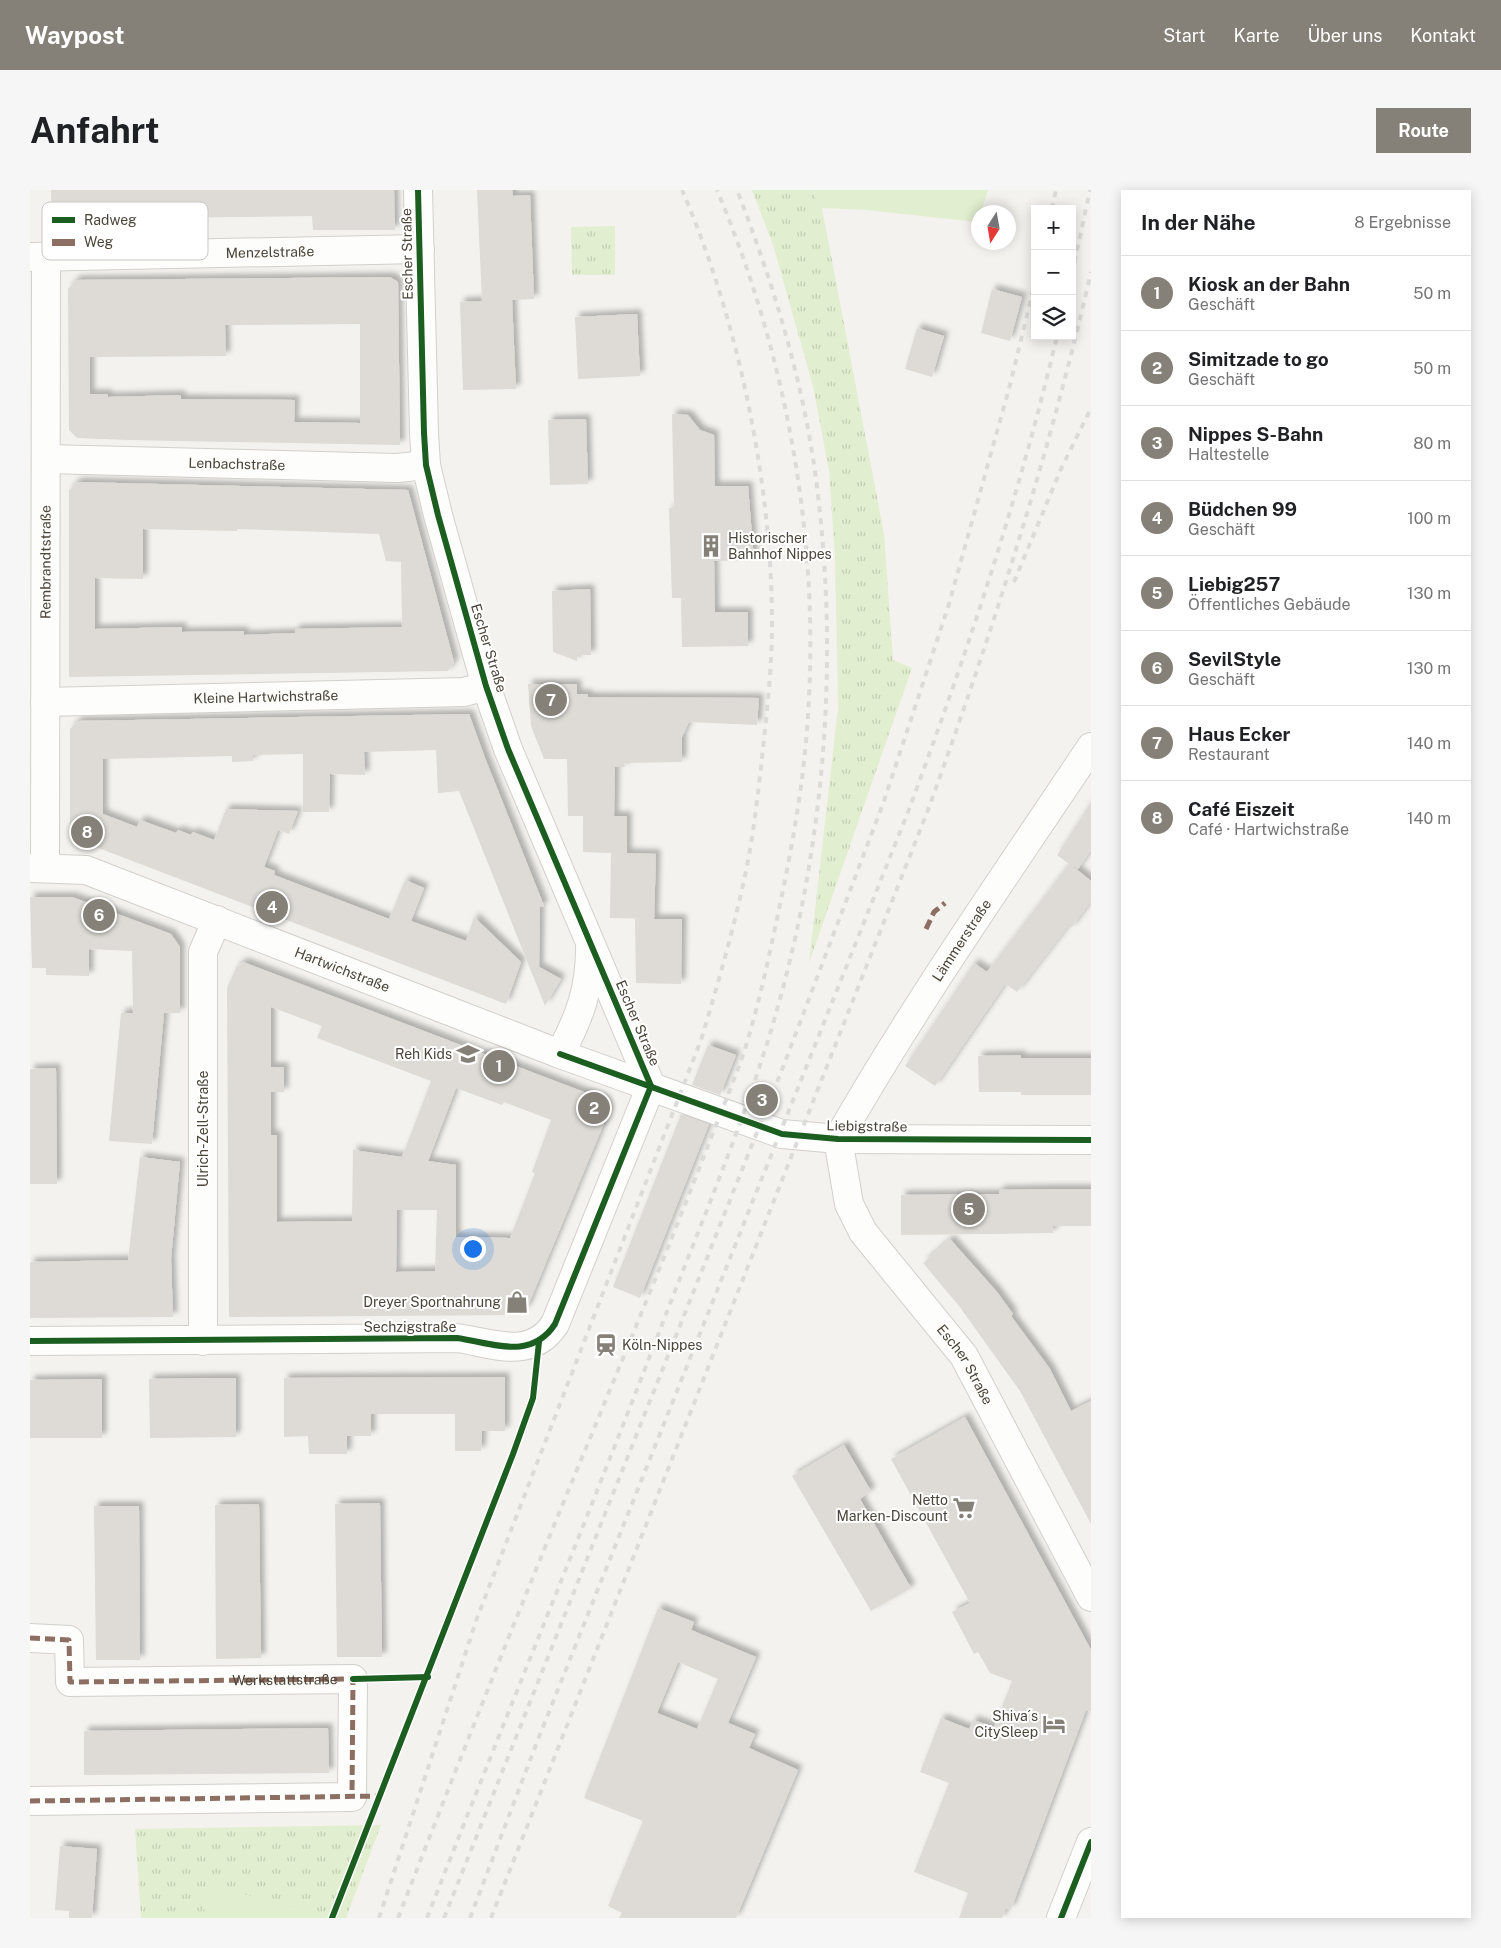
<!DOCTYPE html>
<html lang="de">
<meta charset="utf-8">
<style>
body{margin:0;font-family:"Public Sans",sans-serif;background:#f6f6f6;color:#202124}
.controls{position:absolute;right:15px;top:15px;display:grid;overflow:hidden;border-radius:0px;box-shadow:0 2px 12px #0003}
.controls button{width:45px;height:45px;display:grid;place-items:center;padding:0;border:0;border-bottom:1px solid #e0e0e0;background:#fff;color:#202124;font:25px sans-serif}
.compass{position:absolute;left:941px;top:15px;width:45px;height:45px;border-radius:50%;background:#fff;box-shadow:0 2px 12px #0003;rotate:191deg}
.you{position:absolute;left:442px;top:1058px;width:18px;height:18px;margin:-12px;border:4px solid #fff;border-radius:50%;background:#1a73e8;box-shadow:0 0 0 8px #1a73e833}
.badge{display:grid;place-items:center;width:32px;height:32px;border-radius:50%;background:#868178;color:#fff;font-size:16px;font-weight:700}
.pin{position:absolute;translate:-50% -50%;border:2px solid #fff;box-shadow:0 1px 5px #0006}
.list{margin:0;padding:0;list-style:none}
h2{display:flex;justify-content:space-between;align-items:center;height:65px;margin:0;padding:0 20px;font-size:21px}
h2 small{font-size:16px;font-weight:400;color:#757577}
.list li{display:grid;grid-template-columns:32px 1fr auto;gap:15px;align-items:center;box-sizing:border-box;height:75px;padding:0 20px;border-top:1px solid #e0e0e0}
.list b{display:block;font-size:19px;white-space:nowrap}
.list p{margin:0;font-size:16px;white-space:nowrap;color:#757577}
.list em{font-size:16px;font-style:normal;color:#757577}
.icon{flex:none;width:28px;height:28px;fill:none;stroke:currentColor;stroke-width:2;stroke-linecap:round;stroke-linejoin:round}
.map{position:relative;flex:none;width:1061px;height:1728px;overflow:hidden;border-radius:0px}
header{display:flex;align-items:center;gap:30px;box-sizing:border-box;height:70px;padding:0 25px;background:#868178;color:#fff}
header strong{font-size:24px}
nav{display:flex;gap:28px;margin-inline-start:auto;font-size:18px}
.intro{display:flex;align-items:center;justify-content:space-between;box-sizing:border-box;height:120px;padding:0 30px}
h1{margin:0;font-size:35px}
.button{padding:12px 22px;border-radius:0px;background:#868178;color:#fff;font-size:18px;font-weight:700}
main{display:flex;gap:30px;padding:0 30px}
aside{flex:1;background:#fff;border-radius:0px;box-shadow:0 2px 12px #0003}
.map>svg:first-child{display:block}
</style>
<header>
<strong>Waypost</strong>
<nav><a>Start</a><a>Karte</a><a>Über uns</a><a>Kontakt</a></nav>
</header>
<div class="intro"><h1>Anfahrt</h1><a class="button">Route</a></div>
<main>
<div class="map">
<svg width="1061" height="1728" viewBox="0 0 1061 1728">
<defs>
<pattern id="grass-tufts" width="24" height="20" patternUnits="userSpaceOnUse" patternTransform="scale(1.25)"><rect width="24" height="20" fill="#e1eecf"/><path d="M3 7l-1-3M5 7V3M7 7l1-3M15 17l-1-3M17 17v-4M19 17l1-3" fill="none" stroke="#c3cdb2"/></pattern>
<filter id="shadow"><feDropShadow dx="4.5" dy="-4.5" stdDeviation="2.5" flood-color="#0004"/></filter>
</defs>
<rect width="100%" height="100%" fill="#f4f2ee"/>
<!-- grass -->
<g fill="url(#grass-tufts)">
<path d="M 722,0 L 781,0 L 792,18 L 854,344 L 863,470 L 882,478 L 779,773 L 808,518 L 805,366 L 799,281 L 783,196 L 743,55 Z"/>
<path d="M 585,36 L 585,85 L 542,85 L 541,37 Z"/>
<path d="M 351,1635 L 316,1728 L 111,1728 L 105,1639 Z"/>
</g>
<!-- pitch -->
<g fill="#e1eecf">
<path d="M 781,0 L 958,0 L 951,22 L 948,22 L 947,32 L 837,20 L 792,18 Z"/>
<path d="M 178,1695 L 268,1718 L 265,1728 L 206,1728 L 172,1719 Z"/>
</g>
<!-- building -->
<g fill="#dedbd6" fill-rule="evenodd" filter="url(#shadow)">
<path d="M 21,0 L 364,0 L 365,40 L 283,40 L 282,26 L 124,28 L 125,41 L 22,43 Z"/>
<path d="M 447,0 L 482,0 L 483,6 L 500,5 L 504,109 L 482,110 L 486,199 L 433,200 L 430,112 L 452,111 Z"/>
<path d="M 360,87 L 368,92 L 370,255 L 98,250 L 47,248 L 39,240 L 38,99 L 46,90 ZM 330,134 L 330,233 L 264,232 L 265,210 L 151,209 L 151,205 L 78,207 L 78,204 L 60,204 L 60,167 L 196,166 L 195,135 Z"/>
<path d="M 962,99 L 992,107 L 980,151 L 951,143 Z"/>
<path d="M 607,124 L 610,186 L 548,189 L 545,127 Z"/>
<path d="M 887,138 L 914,146 L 902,187 L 875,179 Z"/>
<path d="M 642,224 L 658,225 L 670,240 L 684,245 L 685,296 L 718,296 L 724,370 L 684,371 L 685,422 L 718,422 L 718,456 L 652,457 L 651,408 L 642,408 L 639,318 L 644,318 Z"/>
<path d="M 556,229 L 558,294 L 520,295 L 518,230 Z"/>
<path d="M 47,292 L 378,300 L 424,472 L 418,481 L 39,487 L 39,300 ZM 113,339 L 207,341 L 207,339 L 349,344 L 356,371 L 371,372 L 372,437 L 265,439 L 265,443 L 214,445 L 214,441 L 152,442 L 152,437 L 65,439 L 65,388 L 113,389 Z"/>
<path d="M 560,399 L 561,465 L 547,465 L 547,471 L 523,462 L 522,401 Z"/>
<path d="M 498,494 L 547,494 L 547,504 L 558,504 L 558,507 L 729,508 L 727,535 L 659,532 L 652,547 L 652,572 L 594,573 L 595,577 L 585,577 L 584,626 L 597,626 L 597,663 L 626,664 L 624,729 L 580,728 L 581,663 L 553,662 L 553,626 L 538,626 L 537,569 L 514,569 L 501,536 Z"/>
<path d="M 439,524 L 455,568 L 514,716 L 510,717 L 509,777 L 531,789 L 515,816 L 429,601 L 408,603 L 406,560 L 334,562 L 335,585 L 300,584 L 299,622 L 273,622 L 273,564 L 223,565 L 223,571 L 202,572 L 202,566 L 73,569 L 73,624 L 107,637 L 110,630 L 146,643 L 148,640 L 161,645 L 163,642 L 184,650 L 196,619 L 268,621 L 259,644 L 248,640 L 234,677 L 245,681 L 244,685 L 359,729 L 375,690 L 394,698 L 381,731 L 436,751 L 444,727 L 491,772 L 476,814 L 45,649 L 40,641 L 40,539 L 48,531 Z"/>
<path d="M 1061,612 L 1061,660 L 1048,679 L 1040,674 L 1061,691 L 1061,711 L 1041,738 L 1038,736 L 987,802 L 975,794 L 905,896 L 875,876 L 944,773 L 957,782 L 1039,674 L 1027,665 Z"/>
<path d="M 0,707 L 42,707 L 141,744 L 150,757 L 150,823 L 134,823 L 122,954 L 79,951 L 91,823 L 103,823 L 102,761 L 59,759 L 59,786 L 16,785 L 16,778 L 2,778 Z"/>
<path d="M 605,729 L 652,729 L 651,794 L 606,793 Z"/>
<path d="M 213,772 L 575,910 L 579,921 L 497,1118 L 486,1125 L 199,1127 L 197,798 L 206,778 ZM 241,817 L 292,836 L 287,848 L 401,891 L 372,967 L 323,960 L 322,1031 L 247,1032 L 247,945 L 241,945 L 241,902 L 254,902 L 254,877 L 241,877 ZM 426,898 L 472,915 L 474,912 L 521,930 L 502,982 L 505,983 L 480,1048 L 426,1047 L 426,975 L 398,971 ZM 367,1020 L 407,1020 L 405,1081 L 366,1082 Z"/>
<path d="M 678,855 L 706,865 L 690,905 L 662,895 Z"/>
<path d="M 991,865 L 991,868 L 1061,868 L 1061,905 L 991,905 L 991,902 L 949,902 L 948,866 Z"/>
<path d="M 26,878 L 27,994 L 0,994 L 0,879 Z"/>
<path d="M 651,924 L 679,934 L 610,1108 L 583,1097 Z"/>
<path d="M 110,967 L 150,972 L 141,1069 L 143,1127 L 0,1128 L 0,1072 L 98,1070 Z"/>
<path d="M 1022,999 L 1061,999 L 1061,1036 L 1023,1036 L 1023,1043 L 871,1045 L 871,1005 L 969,1004 L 969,1000 Z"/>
<path d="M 920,1049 L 967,1102 L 983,1124 L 981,1126 L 1020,1179 L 1041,1221 L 1061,1211 L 1061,1334 L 990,1201 L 929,1116 L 893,1073 Z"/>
<path d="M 475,1187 L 475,1241 L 452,1241 L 451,1261 L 425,1261 L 425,1224 L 341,1224 L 341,1246 L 317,1246 L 317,1264 L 279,1264 L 278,1246 L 254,1247 L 254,1188 Z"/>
<path d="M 182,1188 L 206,1188 L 206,1247 L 120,1248 L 119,1189 Z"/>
<path d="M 72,1189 L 72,1248 L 0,1248 L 0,1190 Z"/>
<path d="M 935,1227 L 1061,1460 L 1061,1522 L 1056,1520 L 981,1719 L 976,1718 L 972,1728 L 929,1728 L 938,1703 L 884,1682 L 919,1593 L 890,1582 L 911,1528 L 939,1539 L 943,1530 L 964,1537 L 982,1491 L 960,1483 L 948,1462 L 944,1464 L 922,1422 L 940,1413 L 861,1269 Z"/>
<path d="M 814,1255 L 841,1301 L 830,1309 L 881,1398 L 841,1421 L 762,1286 Z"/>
<path d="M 350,1313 L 352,1467 L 307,1467 L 305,1314 Z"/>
<path d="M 229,1314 L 231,1468 L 186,1469 L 185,1315 Z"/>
<path d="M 64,1316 L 109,1316 L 110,1470 L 66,1470 Z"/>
<path d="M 628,1418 L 664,1432 L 661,1440 L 726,1467 L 698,1533 L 725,1544 L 719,1558 L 768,1580 L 706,1728 L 589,1728 L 592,1723 L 578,1716 L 613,1631 L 554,1608 ZM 648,1472 L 688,1489 L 667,1539 L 627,1523 Z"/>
<path d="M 298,1538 L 299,1583 L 54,1585 L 54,1541 Z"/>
<path d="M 30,1656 L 67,1659 L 62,1728 L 39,1728 L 39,1721 L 25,1720 Z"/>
</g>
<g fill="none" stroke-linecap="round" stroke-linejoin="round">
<defs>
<g id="minor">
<path id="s1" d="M 0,67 L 390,59"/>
<path id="s2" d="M 17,269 L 367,278 L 396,275"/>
<path id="s3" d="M 15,512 L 434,502 L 456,496"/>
<path id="s4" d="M 15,677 L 16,67"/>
<path id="s5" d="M 808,949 C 885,814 975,686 1061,557"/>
<path d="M 173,1151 L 173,762 L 187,730"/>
<path d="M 0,1448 L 39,1450 L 40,1492 L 323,1489 L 322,1607 L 0,1611"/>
</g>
<g id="tertiary">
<path d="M 388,0 L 394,243 L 396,275 L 408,325 L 456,496 L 478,559 L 621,896"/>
<path id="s6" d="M 0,678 L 56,680 L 530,864 L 752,944 L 808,949 L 1061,950"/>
<path d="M 530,864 C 549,828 560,800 560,759"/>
<path id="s7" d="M 808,949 L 819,1014 L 833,1042 L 934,1166 L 1061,1407"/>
<path d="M 0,1151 L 427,1148 C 462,1153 501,1171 525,1134 L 621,896"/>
<path d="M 1031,1728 L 1061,1652"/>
</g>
</defs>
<!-- minor casing -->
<use href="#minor" stroke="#d2d0cb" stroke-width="30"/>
<!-- tertiary casing -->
<use href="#tertiary" stroke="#d2d0cb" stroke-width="30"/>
<!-- minor -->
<use href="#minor" stroke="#fdfdfc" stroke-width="28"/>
<!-- tertiary -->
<use href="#tertiary" stroke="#fdfdfc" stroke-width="28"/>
<!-- rail -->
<g stroke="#dbdbda" stroke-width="4" stroke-dasharray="6 6" stroke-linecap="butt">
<path d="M 1022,19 L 1026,0"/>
<path d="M 1042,84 L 1060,0"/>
<path d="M 984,392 L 1031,279 L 1061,218"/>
<path d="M 349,1728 L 447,1428 L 671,850 C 688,794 704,738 716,681 C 723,647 727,612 731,577 C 736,530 742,481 742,434 C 742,293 708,129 652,0"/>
<path d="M 368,1728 C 433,1561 499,1394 568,1229 C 605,1139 642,1049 677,958 C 689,927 702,896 713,865 C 728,819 738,771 748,724 C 762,658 774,592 778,525 C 790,348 756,164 687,0"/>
<path d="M 397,1728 C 473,1533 553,1340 628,1145 C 672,1029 723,914 754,794 C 797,629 808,457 786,289 C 773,190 743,93 707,0"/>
<path d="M 414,1728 L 755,872 L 854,611 L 919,414 L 980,195 L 1005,92"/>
<path d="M 440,1728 L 507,1552 L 878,622 C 936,466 989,308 1027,146"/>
<path d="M 461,1728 L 898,620 C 962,443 1019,266 1061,82"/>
</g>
<!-- quiet -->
<g stroke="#8d6e63" stroke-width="5" stroke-dasharray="10 5" stroke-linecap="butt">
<path d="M 896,739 L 904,722 L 915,713"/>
<path id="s8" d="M 0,1448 L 39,1450 L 40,1492 L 323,1489 L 322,1607"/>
<path d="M 0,1611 L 350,1606"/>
</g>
<defs>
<g id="cycleway">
<path d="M 388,0 L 394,243 L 396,275 L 408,325 L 456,496 L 478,559 L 621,896"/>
<path d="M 530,864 L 752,944 L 808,949 L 1061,950"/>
<path d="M 0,1151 L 427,1148 C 462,1153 501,1171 525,1134 L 621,896"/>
<path d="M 323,1489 L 398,1487"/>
<path d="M 302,1728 L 483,1264 L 503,1208 L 509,1152"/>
<path d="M 1031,1728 L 1061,1652"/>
</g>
</defs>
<!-- cycleway casing -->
<use href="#cycleway" stroke="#fff" stroke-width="9"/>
<!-- cycleway -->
<use href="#cycleway" stroke="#1b5e20" stroke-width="6"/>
</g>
<!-- icons -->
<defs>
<symbol id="building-bare" viewBox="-9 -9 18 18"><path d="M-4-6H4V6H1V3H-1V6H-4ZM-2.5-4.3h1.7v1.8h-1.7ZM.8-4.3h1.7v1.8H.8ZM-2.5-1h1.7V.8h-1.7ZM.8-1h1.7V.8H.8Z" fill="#868178" stroke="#fff" stroke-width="2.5" paint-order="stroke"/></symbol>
<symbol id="school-bare" viewBox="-9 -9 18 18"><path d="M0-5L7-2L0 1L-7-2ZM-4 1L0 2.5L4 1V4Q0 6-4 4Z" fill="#868178" stroke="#fff" stroke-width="2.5" paint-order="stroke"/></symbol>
<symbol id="shop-bare" viewBox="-9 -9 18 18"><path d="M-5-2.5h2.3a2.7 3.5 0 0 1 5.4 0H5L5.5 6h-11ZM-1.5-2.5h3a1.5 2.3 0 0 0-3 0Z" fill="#868178" stroke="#fff" stroke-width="2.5" paint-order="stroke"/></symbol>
<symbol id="station-bare" viewBox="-9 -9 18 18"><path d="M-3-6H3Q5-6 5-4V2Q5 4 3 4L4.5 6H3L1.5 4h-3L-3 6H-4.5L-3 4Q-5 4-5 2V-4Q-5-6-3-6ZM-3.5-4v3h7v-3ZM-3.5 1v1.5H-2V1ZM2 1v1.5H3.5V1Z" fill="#868178" stroke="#fff" stroke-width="2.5" paint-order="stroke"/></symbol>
<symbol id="supermarket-bare" viewBox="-9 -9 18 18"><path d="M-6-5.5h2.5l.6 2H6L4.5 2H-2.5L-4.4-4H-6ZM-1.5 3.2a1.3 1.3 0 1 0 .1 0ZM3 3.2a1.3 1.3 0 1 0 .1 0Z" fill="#868178" stroke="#fff" stroke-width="2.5" paint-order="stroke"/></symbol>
<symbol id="hotel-bare" viewBox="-9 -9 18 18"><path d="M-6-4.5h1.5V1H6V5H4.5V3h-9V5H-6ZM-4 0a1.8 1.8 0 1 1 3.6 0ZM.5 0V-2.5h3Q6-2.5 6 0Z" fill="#868178" stroke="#fff" stroke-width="2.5" paint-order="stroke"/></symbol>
</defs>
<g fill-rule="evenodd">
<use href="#building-bare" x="665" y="340" width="32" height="32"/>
<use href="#school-bare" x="422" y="848" width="32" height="32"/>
<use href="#shop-bare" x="471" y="1096" width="32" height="32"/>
<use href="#station-bare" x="560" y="1139" width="32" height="32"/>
<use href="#supermarket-bare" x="918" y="1302" width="32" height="32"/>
<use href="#hotel-bare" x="1008" y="1518" width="32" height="32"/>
</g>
<g text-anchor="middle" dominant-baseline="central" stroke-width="4" stroke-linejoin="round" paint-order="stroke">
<!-- street labels -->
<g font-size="14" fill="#4b4439" stroke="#fff">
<text stroke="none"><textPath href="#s1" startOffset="240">Menzelstraße</textPath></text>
<text transform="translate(377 64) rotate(-91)">Escher Straße</text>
<text stroke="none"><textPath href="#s2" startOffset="190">Lenbachstraße</textPath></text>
<text stroke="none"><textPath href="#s4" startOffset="305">Rembrandtstraße</textPath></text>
<text transform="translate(459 458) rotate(73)">Escher Straße</text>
<text stroke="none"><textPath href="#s3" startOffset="221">Kleine Hartwichstraße</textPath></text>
<text stroke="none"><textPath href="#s5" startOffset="234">Lämmerstraße</textPath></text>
<text stroke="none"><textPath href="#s6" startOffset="331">Hartwichstraße</textPath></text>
<text transform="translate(608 833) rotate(67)">Escher Straße</text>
<text transform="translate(837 936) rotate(1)">Liebigstraße</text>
<text transform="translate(173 939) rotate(-90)">Ulrich-Zell-Straße</text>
<text x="380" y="1137">Sechzigstraße</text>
<text stroke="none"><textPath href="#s7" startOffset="265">Escher Straße</textPath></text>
<text stroke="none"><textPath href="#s8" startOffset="296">Werkstattstraße</textPath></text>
</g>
<!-- poi labels -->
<g font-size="14" fill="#4b4439" stroke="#fff" text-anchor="end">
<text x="698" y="348" text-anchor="start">Historischer<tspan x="698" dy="16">Bahnhof Nippes</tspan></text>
<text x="422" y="864">Reh Kids</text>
<text x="471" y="1112">Dreyer Sportnahrung</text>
<text x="592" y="1155" text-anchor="start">Köln-Nippes</text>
<text x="918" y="1310">Netto<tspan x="918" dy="16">Marken-Discount</tspan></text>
<text x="1008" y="1526">Shiva´s<tspan x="1008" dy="16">CitySleep</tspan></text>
</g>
</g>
<!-- legend -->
<rect x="12" y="12" width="166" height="58" rx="8" fill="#fff" stroke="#c9c7c4" stroke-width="1"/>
<rect x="22" y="27" width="23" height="6" fill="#1b5e20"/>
<rect x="22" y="49" width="23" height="7" fill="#8d6e63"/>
<g font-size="14" fill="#4b4439">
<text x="54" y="35">Radweg</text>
<text x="54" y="57">Weg</text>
</g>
</svg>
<div class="controls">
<button>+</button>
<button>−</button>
<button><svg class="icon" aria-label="layers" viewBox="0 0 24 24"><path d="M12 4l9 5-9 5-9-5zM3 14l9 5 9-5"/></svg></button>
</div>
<svg class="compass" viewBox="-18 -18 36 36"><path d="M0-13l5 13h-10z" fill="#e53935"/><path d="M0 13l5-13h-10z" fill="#757577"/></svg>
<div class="you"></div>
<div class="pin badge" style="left:469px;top:876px">1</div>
<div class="pin badge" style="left:564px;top:918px">2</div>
<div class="pin badge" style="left:732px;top:910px">3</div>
<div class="pin badge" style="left:242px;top:717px">4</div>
<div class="pin badge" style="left:939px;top:1019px">5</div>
<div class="pin badge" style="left:69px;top:725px">6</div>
<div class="pin badge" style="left:521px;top:510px">7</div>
<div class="pin badge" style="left:57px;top:642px">8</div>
</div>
<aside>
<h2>In der Nähe<small>8 Ergebnisse</small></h2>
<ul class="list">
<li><span class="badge">1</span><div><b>Kiosk an der Bahn</b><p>Geschäft</p></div><em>50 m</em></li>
<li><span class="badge">2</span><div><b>Simitzade to go</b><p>Geschäft</p></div><em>50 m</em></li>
<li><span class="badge">3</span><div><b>Nippes S-Bahn</b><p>Haltestelle</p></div><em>80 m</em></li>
<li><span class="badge">4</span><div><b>Büdchen 99</b><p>Geschäft</p></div><em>100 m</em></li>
<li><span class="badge">5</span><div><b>Liebig257</b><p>Öffentliches Gebäude</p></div><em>130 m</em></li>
<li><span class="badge">6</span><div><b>SevilStyle</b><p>Geschäft</p></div><em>130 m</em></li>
<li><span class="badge">7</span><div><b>Haus Ecker</b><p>Restaurant</p></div><em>140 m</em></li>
<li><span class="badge">8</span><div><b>Café Eiszeit</b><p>Café · Hartwichstraße</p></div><em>140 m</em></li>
</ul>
</aside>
</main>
